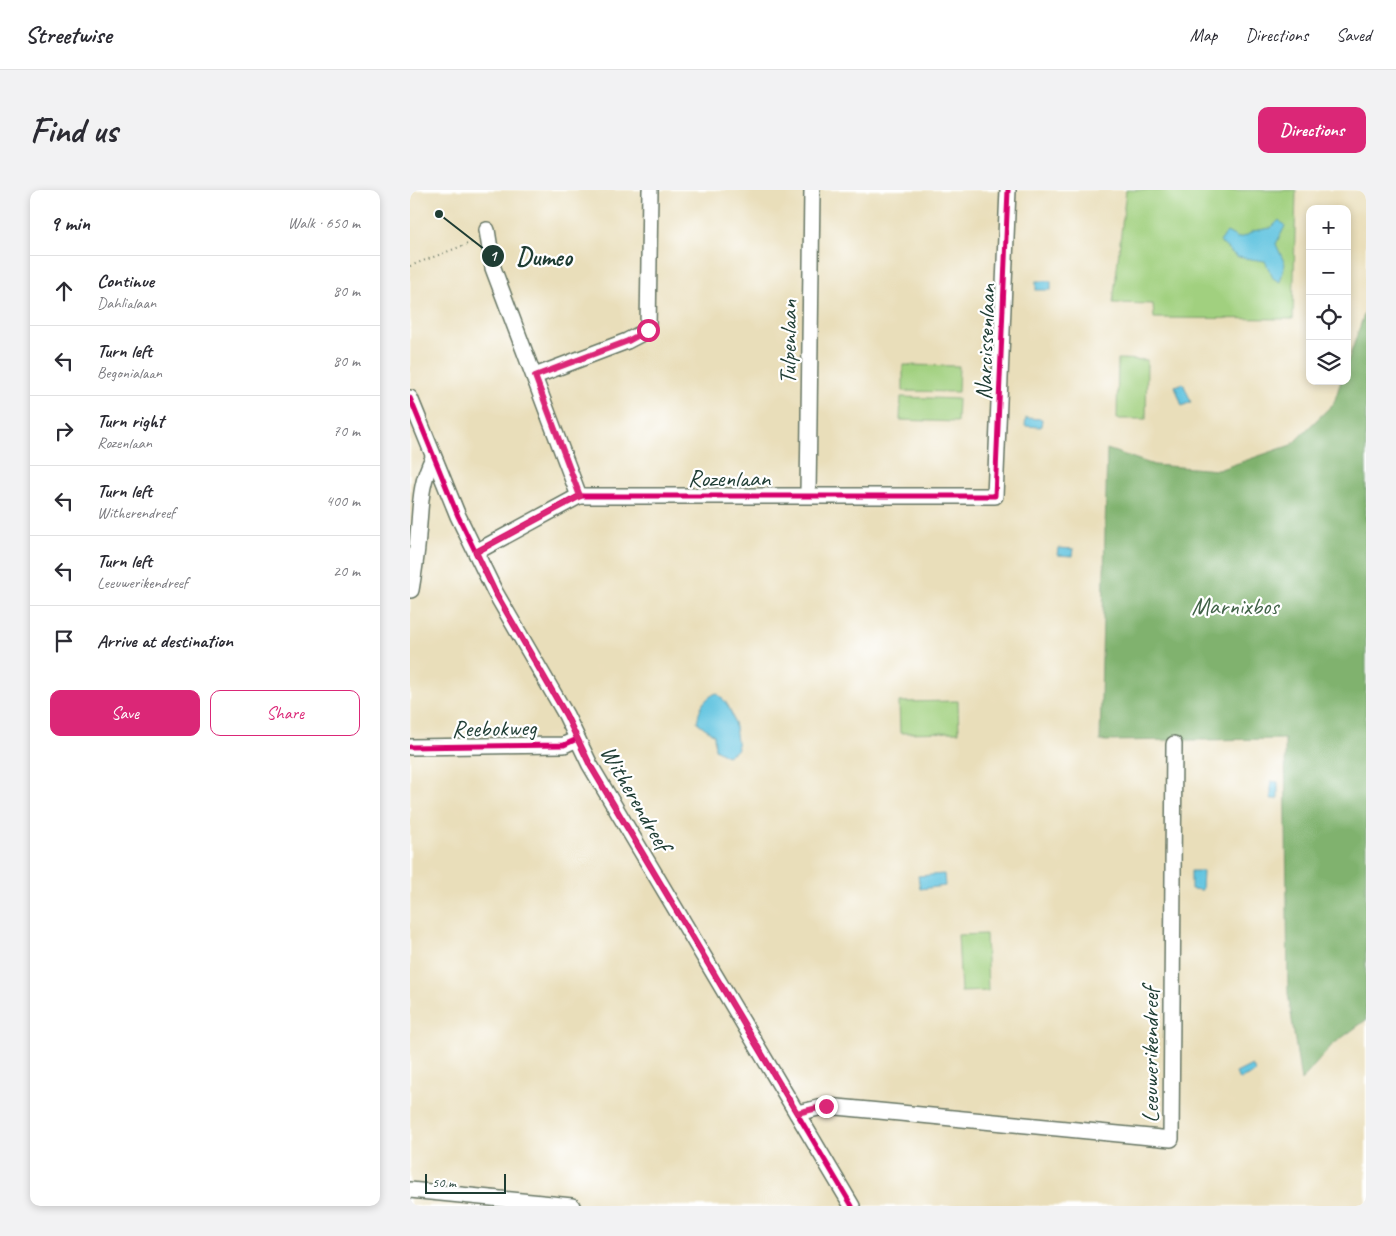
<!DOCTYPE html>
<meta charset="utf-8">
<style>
body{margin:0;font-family:Caveat,sans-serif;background:#f2f2f3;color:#2b2b33}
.controls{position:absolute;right:15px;top:15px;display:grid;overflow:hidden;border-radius:10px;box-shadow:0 2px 8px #0003}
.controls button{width:45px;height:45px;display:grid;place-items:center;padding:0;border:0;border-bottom:1px solid #e1e1e2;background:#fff;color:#2b2b33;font:25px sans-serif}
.scale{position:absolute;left:15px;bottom:12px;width:81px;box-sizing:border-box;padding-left:5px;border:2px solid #1f3d34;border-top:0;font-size:14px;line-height:18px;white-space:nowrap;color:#1f3d34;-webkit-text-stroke:4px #fff;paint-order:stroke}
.stop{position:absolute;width:15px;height:15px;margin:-11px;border:4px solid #db2777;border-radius:50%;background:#fff}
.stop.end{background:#db2777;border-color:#fff;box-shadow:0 1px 5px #0008}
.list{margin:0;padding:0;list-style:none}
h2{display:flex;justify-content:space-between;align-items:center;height:65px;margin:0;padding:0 20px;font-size:21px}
h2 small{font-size:16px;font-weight:400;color:#7c7c81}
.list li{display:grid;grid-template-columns:32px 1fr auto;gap:15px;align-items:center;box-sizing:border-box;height:70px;padding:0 20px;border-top:1px solid #e1e1e2}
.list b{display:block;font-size:19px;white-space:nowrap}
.list p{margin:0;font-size:16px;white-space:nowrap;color:#7c7c81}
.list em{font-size:16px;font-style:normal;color:#7c7c81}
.actions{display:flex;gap:10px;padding:15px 20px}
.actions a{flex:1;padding:11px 0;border:1px solid #db2777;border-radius:10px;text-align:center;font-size:18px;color:#db2777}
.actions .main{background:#db2777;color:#fff}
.icon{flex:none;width:28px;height:28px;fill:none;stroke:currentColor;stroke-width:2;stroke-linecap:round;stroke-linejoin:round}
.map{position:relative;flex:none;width:956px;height:1016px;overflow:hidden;border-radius:10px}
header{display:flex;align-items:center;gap:30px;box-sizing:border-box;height:70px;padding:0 25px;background:#fff;border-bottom:1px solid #e1e1e2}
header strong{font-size:24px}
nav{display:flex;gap:28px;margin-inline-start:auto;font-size:18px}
.intro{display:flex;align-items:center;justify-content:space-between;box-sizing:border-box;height:120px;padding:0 30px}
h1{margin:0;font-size:35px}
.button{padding:12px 22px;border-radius:10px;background:#db2777;color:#fff;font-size:18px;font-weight:700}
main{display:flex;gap:30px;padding:0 30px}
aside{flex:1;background:#fff;border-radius:10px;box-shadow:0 2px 8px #0003}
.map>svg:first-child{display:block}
</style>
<header>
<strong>Streetwise</strong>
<nav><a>Map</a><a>Directions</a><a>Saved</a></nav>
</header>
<div class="intro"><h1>Find us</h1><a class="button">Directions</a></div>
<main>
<aside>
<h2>9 min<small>Walk · 650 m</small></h2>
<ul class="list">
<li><svg class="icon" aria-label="ahead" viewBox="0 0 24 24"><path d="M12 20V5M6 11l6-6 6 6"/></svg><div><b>Continue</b><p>Dahlialaan</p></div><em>80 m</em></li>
<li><svg class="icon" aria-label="left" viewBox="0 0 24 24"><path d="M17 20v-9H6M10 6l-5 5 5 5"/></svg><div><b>Turn left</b><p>Begonialaan</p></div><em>80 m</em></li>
<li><svg class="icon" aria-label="right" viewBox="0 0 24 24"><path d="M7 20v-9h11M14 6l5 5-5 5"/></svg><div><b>Turn right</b><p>Rozenlaan</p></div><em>70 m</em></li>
<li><svg class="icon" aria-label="left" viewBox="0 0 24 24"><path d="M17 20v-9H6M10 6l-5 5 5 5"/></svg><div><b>Turn left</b><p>Witherendreef</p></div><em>400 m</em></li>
<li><svg class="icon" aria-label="left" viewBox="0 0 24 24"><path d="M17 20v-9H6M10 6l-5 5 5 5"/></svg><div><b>Turn left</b><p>Leeuwerikendreef</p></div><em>20 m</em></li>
<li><svg class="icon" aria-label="arrive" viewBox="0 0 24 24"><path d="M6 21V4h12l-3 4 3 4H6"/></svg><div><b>Arrive at destination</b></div></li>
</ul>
<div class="actions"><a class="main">Save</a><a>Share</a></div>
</aside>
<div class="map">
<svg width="956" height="1016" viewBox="0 0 956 1016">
<rect width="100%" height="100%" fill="#fff"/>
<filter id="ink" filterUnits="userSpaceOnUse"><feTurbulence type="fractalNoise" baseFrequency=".02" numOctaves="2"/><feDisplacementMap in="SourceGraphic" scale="10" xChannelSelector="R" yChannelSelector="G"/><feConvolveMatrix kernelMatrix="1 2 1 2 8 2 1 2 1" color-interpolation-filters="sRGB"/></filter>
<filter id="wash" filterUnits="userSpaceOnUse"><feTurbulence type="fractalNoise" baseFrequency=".0096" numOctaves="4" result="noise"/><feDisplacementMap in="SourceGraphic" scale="20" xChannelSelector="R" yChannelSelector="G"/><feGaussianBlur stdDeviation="1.12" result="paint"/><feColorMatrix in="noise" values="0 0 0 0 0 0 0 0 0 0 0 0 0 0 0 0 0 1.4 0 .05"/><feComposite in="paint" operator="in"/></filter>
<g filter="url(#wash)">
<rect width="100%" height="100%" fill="#e9deba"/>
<!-- green -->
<g fill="#a1d07f" stroke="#60865a">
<path d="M 716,0 L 886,0 L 883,129 L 744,128 L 743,114 L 703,113 Z"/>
<path d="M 708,169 L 737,170 L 736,229 L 707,229 Z"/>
<path d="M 493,175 L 549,176 L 548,202 L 493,201 Z"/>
<path d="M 491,207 L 548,209 L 547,232 L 490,230 Z"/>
<path d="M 548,511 L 549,542 L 490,543 L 489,512 Z"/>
<path d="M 576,744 L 578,801 L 551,802 L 548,745 Z"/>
</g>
<!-- forest -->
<path fill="#80b26e" stroke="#507851" d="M 956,119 L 956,830 L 922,855 L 891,891 L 878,803 L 875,549 L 690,551 L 697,259 L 744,275 L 808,280 L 881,255 L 924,213 L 931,191 L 937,191 L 937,174 Z"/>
<!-- water -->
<g fill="#62c4e0" stroke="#40808a">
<path d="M 869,30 L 875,36 L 866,54 L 875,74 L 870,92 L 863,88 L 855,71 L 827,67 L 810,52 L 817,42 L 828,48 L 836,46 L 843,41 L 861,38 Z"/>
<rect x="626" y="91" width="15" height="9"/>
<path d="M 773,193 L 781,212 L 772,216 L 765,196 Z"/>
<path d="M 616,228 L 632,229 L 631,237 L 615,236 Z"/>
<path d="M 648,358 L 664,359 L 663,366 L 647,365 Z"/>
<path d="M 306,503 C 325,516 325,538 328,559 L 317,566 L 305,559 L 304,545 L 287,532 C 290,518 292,510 306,503 Z"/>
<path d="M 861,591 L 868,592 L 868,609 L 861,609 Z"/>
<path d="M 781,681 L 793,681 L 792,700 L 781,699 Z"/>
<path d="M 534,684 L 535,696 L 510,699 L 508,686 Z"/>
<path d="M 842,875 L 846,882 L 829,890 L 826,883 Z"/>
</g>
</g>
<g filter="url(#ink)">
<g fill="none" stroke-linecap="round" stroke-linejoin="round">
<defs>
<g id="minor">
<path d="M 77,40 L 83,78 L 169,306"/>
<path d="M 125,186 L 217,151 L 238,140 L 240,0"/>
<path d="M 0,208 L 48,326 L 85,402 L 156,525 L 180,575 L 442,1016"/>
<path d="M 398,305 L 402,0"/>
<path d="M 66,362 L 169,306 L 585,306 L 598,0"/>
<path d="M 1,400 C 4,382 7,364 8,345 C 11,317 9,295 23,268"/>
<path d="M 0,557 L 154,555 L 167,549"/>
<path d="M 387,923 L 417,916 L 761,949 L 764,554"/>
<path d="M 0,1000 L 162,1016"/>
</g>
</defs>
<!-- minor casing -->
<use href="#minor" stroke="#667563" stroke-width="18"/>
<!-- path -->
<path stroke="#667563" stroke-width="2" stroke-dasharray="1 4" stroke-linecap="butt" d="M 0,76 L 65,51"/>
<!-- minor -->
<use href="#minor" stroke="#fff" stroke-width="15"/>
<defs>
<g id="cycleway">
<path d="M 0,208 L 48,326 L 85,402 L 156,525 L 180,575 L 442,1016"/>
<path d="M 66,362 L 169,306 L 585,306 L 598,0"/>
<path d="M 0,557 L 154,555 L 167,549"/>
</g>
</defs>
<!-- cycleway casing -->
<use href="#cycleway" stroke="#fff" stroke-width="8"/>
<!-- cycleway -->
<use href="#cycleway" stroke="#d6006c" stroke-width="5"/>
</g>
</g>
<g fill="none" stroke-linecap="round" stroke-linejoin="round" filter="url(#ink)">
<!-- route -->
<path stroke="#db2777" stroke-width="6" d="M 238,140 L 218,151 L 125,186 L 170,306 L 66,362 L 85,402 L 156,525 L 180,575 L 387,923 L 416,916"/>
</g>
<g text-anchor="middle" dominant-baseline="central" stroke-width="4.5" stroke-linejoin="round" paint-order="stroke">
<!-- street labels -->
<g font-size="24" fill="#1f3d34" stroke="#fff">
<text transform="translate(378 152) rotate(-89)">Tulpenlaan</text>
<text transform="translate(575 152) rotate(-88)">Narcissenlaan</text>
<text x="319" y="288">Rozenlaan</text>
<text transform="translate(84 538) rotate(-1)">Reebokweg</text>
<text transform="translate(226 608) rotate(60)">Witherendreef</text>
<text transform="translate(740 865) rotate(-90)">Leeuwerikendreef</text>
</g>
<!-- park labels -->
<g font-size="24" fill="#406247" stroke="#fff">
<text x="825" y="416">Marnixbos</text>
</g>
</g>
<!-- callouts -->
<path fill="none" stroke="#1f3d34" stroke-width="2" d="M29 24L83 66"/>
<g fill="#1f3d34" stroke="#fff" stroke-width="2">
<circle cx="29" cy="24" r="5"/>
<circle cx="83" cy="66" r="12"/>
</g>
<g font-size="15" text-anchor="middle" font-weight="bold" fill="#fff">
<text x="83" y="71">1</text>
</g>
<g font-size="25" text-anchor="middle" font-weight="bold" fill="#1f3d34" stroke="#fff" stroke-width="4.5" stroke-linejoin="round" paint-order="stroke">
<text x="134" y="75">Dumeo</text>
</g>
</svg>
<div class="controls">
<button>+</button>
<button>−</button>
<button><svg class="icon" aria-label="locate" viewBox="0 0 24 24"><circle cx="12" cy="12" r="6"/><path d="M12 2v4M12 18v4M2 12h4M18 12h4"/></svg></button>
<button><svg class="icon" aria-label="layers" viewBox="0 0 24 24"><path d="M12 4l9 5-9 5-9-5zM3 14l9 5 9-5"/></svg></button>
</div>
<div class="scale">50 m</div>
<div class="stop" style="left:238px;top:140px"></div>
<div class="stop end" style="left:416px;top:916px"></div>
</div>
</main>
